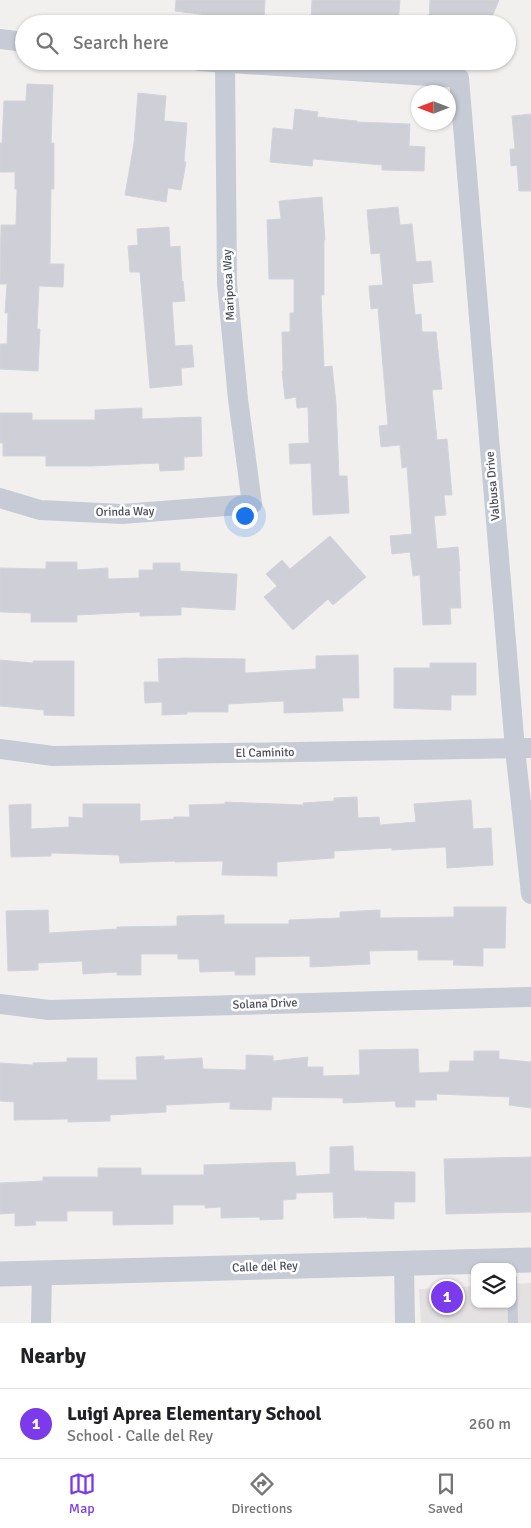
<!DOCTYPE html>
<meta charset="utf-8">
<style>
body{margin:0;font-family:Signika,sans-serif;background:#f2f2f2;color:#202124}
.controls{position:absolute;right:15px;bottom:15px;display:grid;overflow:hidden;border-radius:10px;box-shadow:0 1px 4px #0004}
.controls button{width:45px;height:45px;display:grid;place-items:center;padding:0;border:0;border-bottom:1px solid #e0e0e0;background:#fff;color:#202124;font:25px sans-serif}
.compass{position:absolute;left:411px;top:85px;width:45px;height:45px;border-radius:50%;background:#fff;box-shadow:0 1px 4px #0004;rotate:270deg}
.you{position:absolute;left:244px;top:515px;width:18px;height:18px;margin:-12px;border:4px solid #fff;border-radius:50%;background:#1a73e8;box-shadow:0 0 0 8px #1a73e833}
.badge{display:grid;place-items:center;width:32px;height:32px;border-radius:50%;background:#7c3aed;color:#fff;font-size:16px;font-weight:700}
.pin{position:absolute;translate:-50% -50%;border:2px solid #fff;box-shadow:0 1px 5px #0006}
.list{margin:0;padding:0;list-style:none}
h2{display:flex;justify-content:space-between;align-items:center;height:65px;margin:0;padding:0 20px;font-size:21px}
h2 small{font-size:16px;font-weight:400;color:#757577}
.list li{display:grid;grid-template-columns:32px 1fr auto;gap:15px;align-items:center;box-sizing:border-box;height:70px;padding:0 20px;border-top:1px solid #e0e0e0}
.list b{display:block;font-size:19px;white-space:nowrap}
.list p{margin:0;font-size:16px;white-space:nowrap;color:#757577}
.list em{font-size:16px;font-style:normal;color:#757577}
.icon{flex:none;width:28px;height:28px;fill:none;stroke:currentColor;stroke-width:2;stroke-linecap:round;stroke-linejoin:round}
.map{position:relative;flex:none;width:531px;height:1323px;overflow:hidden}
.search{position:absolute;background:#fff;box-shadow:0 1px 4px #0004;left:15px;right:15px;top:15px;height:55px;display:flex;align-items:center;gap:12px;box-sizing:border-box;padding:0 18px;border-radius:28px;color:#757577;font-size:19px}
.sheet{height:135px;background:#fff}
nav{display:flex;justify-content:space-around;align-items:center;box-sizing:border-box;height:70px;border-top:1px solid #e0e0e0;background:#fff;font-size:14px;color:#757577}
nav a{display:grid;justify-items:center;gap:2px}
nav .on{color:#7c3aed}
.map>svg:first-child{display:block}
</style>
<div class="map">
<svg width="531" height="1323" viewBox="0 0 531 1323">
<rect width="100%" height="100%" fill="#f2f0ef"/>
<!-- education -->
<path fill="#e3e1e1" d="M 531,1283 L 531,1323 L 421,1323 L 419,1289 L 475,1286 L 475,1304 L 512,1304 L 512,1284 Z"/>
<!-- building -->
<g fill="#cfd0d7" stroke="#d3d4db">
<path d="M 176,0 L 265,0 L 264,20 L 239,19 L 175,11 Z"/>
<path d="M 312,0 L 400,0 L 398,24 L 311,24 Z"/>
<path d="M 430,0 L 499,0 L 489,24 L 429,19 Z"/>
<path d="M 27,84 L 53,85 L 51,143 L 54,143 L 54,189 L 51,189 L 50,264 L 64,264 L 63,287 L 39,286 L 37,329 L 40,329 L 38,371 L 0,369 L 0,344 L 7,344 L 8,313 L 5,313 L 7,284 L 0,284 L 1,225 L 16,225 L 17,189 L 15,189 L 15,172 L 0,172 L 0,143 L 2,143 L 4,101 L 26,101 Z"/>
<path d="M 138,93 L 166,96 L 164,121 L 187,123 L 184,162 L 186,162 L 181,190 L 168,188 L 166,202 L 125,195 L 134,143 Z"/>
<path d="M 295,109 L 318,112 L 317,117 L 357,121 L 357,122 L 410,124 L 409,146 L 425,147 L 424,171 L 382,170 L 382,165 L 313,159 L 312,166 L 270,162 L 273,128 L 293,130 Z"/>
<path d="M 531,114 L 531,191 L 519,191 L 517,165 L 511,166 L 510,149 L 515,149 L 512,116 Z"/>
<path d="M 322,197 L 325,240 L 324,240 L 324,295 L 321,295 L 324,367 L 332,366 L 336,403 L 339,476 L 347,476 L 349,513 L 313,515 L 311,463 L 290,464 L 289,444 L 309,443 L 308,407 L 297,408 L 296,397 L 285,399 L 282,371 L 283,371 L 282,332 L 290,332 L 290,313 L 294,313 L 294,279 L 269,279 L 267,220 L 281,219 L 279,201 Z"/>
<path d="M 398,207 L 400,225 L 412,224 L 416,262 L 431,261 L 433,282 L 412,284 L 415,315 L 421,314 L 422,332 L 436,332 L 442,389 L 432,390 L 437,440 L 447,439 L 452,495 L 444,495 L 446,515 L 434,516 L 437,549 L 458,547 L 460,571 L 459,571 L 461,608 L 450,608 L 451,624 L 423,625 L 420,575 L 413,576 L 410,552 L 392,554 L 390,536 L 412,534 L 407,467 L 402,468 L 400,445 L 381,447 L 379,426 L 388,425 L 378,308 L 371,309 L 369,286 L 383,285 L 380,253 L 371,254 L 367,210 Z"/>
<path d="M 169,227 L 170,247 L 180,246 L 182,282 L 183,281 L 185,301 L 172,302 L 175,346 L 192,345 L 194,367 L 181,368 L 182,385 L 150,388 L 140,272 L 130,272 L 128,246 L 138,245 L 137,229 Z"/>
<path d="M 142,408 L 142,419 L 201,417 L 202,456 L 184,457 L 184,470 L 160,471 L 159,463 L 92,466 L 46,466 L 46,456 L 3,456 L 3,443 L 0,443 L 0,413 L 32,413 L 32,420 L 95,420 L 95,410 Z"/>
<path d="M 330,536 L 366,577 L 333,605 L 328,599 L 293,630 L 264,597 L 277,586 L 266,574 L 282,560 L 290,569 Z"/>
<path d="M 46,562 L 77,562 L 77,570 L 108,568 L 108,579 L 139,578 L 139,570 L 153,570 L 153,563 L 180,563 L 180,571 L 237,574 L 235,610 L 181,607 L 181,615 L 140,616 L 140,612 L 77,615 L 77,622 L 31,622 L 31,613 L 0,612 L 0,568 L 46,569 Z"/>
<path d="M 358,655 L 359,698 L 342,698 L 343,711 L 284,713 L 284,701 L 228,704 L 228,712 L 187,712 L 187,714 L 162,715 L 162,702 L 145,703 L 144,682 L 159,682 L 158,659 L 184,658 L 245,659 L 245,673 L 316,669 L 316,656 Z"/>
<path d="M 0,660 L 33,663 L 33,661 L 74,661 L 74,716 L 44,715 L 44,710 L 0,706 Z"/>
<path d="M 430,663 L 476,663 L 476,695 L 451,695 L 451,710 L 394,708 L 394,668 L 430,668 Z"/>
<path d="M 357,797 L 358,818 L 379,817 L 380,825 L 416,822 L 414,804 L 471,800 L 473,829 L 491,828 L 493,865 L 447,868 L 446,847 L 392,850 L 392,848 L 334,851 L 334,858 L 277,862 L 277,876 L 222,875 L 223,861 L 175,862 L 175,861 L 120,863 L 119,855 L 51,853 L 51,856 L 11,857 L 9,805 L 31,804 L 31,829 L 69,827 L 69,817 L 83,818 L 83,804 L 140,804 L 140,821 L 174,819 L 174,817 L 190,817 L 189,805 L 225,804 L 225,802 L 304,805 L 303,803 L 334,801 L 334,798 Z"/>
<path d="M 454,907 L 506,907 L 505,948 L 483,948 L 483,966 L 453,965 L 454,960 L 418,960 L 418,950 L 369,951 L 370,964 L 331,966 L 310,967 L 310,956 L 255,957 L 255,975 L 235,975 L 235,971 L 200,972 L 199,959 L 178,959 L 178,954 L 141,954 L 141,975 L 117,975 L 117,972 L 83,974 L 82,961 L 38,963 L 38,970 L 8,971 L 6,911 L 48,910 L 49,933 L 117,929 L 117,927 L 177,926 L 177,916 L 224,915 L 224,924 L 289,924 L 289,920 L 340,918 L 340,912 L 380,910 L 380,918 L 454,917 Z"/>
<path d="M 418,1049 L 419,1073 L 449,1072 L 450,1061 L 474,1061 L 474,1051 L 499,1051 L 499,1059 L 531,1062 L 531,1108 L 509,1105 L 510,1097 L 436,1094 L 437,1100 L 415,1100 L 415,1107 L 396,1107 L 395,1101 L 343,1103 L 343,1098 L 272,1097 L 271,1110 L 230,1109 L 230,1102 L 166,1105 L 166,1112 L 110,1115 L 110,1121 L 68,1122 L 68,1119 L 14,1120 L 14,1102 L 0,1101 L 0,1063 L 33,1065 L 33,1063 L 67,1062 L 67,1058 L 97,1058 L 97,1080 L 137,1080 L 136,1057 L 164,1056 L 164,1060 L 202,1058 L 203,1069 L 246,1070 L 246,1055 L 273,1056 L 273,1061 L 308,1057 L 307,1067 L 323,1067 L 323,1076 L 360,1075 L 359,1050 Z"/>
<path d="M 353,1146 L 354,1171 L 415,1172 L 415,1202 L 394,1202 L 394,1219 L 367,1218 L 367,1217 L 334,1218 L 333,1192 L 296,1193 L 296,1199 L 283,1200 L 283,1219 L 260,1220 L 260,1217 L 221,1218 L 221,1207 L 205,1208 L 205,1205 L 173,1205 L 173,1224 L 113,1225 L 113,1211 L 67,1211 L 67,1221 L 35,1221 L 36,1225 L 15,1226 L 15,1213 L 0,1214 L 0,1183 L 43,1181 L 43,1177 L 98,1177 L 98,1168 L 141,1168 L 141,1175 L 204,1175 L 204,1165 L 295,1162 L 296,1176 L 330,1174 L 330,1147 Z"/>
<path d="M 531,1157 L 531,1212 L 446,1214 L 444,1159 Z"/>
</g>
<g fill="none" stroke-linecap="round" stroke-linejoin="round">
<!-- service -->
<path stroke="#c6cbd6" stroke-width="10" d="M 512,1278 L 513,1323"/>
<!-- minor -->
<g stroke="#c6cbd6" stroke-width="20">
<path d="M 0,39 L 24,42"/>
<path d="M 199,61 L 459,78 L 515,749 L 531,894"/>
<path d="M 0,498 L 40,510 L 122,514 L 252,504 L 238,399 L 227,283 L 225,64"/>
<path d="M 0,749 L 53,756 L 531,748"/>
<path d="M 0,1004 L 49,1010 L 531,997"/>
<path d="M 404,1263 L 405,1323"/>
<path d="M 41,1323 L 42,1274"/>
</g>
<!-- tertiary -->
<path stroke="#c6cbd6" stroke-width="25" d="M 0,1274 L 531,1260"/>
</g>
<g text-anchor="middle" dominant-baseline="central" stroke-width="5" stroke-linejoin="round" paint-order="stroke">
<!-- street labels -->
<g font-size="12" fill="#484d5c" stroke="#fff">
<text transform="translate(229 285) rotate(-93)">Mariposa Way</text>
<text transform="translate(493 486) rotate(-95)">Valbusa Drive</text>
<text transform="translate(125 512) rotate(-1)">Orinda Way</text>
<text transform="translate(265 753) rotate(-1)">El Caminito</text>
<text transform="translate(265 1004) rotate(-2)">Solana Drive</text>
<text transform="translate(265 1267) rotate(-2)">Calle del Rey</text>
</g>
</g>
</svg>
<div class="controls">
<button><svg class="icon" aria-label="layers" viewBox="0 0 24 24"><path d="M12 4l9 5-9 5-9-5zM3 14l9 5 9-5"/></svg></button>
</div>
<svg class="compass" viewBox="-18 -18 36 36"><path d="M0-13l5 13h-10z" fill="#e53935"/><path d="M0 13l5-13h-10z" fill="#757577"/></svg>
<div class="you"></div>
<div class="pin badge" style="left:447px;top:1297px">1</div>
<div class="search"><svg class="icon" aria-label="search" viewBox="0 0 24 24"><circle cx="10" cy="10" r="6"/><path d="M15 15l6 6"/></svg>Search here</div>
</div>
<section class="sheet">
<h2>Nearby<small></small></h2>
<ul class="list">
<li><span class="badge">1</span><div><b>Luigi Aprea Elementary School</b><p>School · Calle del Rey</p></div><em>260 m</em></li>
</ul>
</section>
<nav>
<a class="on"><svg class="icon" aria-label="map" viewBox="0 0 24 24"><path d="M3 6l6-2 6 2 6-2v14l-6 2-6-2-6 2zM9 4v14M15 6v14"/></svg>Map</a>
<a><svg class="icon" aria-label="directions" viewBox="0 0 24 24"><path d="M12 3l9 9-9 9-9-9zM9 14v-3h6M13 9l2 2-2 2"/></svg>Directions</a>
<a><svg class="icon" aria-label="saved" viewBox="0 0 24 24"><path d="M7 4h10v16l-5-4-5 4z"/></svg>Saved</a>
</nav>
